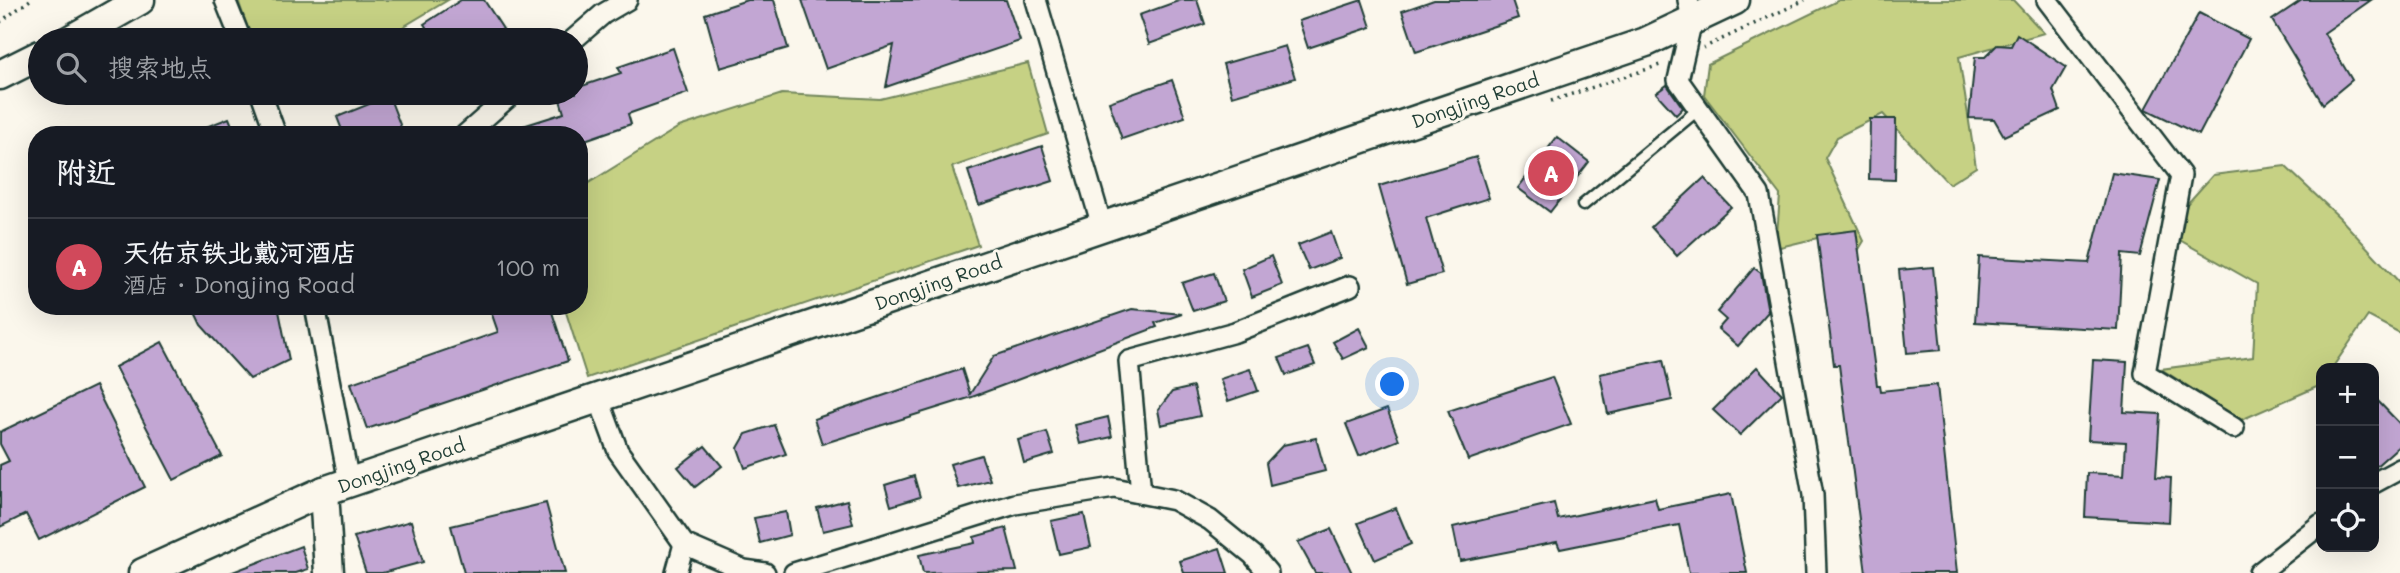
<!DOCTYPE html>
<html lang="zh">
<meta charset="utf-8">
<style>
body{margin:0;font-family:Mali,"LXGW WenKai TC",sans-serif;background:#242831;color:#f1f3f6}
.controls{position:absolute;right:21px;bottom:21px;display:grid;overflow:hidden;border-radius:14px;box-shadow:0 7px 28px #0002}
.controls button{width:63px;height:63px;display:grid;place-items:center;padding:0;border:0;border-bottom:2px solid #363941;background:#171b24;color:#f1f3f6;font:35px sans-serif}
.you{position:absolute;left:1393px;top:385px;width:24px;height:24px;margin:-18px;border:5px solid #fff;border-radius:50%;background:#1a73e8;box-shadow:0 0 0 10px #1a73e833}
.badge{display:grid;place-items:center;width:46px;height:46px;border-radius:50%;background:#d1495b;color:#fff;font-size:23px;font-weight:700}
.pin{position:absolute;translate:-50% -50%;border:4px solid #fff;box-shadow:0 2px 7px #0006}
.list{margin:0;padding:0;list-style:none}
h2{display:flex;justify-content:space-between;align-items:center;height:91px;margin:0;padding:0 28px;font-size:30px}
h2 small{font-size:23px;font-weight:400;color:#9ea1a6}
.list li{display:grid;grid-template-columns:46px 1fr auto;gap:21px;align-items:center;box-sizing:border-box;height:98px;padding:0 28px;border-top:2px solid #363941}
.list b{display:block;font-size:26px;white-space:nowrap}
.list p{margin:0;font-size:23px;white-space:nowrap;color:#9ea1a6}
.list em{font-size:23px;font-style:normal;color:#9ea1a6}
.icon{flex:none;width:38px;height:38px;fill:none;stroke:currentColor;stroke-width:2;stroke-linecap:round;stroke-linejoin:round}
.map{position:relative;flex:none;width:2400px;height:573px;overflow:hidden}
.search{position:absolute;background:#171b24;box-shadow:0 7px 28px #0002;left:28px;top:28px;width:560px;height:77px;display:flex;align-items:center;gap:18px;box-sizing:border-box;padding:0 24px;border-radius:38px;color:#9ea1a6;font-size:26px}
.panel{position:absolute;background:#171b24;box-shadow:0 7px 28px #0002;left:28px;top:126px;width:560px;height:189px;border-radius:28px}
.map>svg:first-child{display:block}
</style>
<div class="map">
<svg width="2400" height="573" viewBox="0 0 2400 573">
<rect width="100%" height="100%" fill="#fbf7ec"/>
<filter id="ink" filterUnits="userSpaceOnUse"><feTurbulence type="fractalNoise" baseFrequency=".0143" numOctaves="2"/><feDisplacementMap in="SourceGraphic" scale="14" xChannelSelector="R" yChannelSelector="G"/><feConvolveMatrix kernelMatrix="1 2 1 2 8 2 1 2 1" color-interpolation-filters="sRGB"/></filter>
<g filter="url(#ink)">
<!-- green -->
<g fill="#c6d184" stroke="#72875c" stroke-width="2">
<path d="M 238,0 L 448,0 L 381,40 L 252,40 Z"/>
<path d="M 1839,0 L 2013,0 L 2044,33 L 1959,57 L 1976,167 L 1949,184 L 1883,114 L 1837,137 L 1825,158 L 1864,241 L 1845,272 L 1830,235 L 1776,248 L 1780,195 L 1704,95 L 1708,64 Z"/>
<path d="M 1028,63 L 1048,134 L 952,167 L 978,245 L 587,378 L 564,306 L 579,306 L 579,189 L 679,127 L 782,94 L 880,99 Z"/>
<path d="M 2285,166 L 2339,217 L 2400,283 L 2400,333 L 2368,316 L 2332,368 L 2321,368 L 2319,386 L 2241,420 L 2161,369 L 2253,357 L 2257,284 L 2178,239 L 2187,204 L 2213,175 Z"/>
</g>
<!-- building -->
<g fill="#c2a6d3" stroke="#1f3d34" stroke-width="2">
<path d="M 461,0 L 484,0 L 503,29 L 485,40 L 435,40 L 424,24 Z"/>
<path d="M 747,0 L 774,0 L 788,48 L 720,68 L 705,14 Z"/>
<path d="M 802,0 L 1006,0 L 1020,41 L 886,87 L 894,45 L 826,69 Z"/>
<path d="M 1181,0 L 1197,0 L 1205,24 L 1149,44 L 1139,15 Z"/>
<path d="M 1362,0 L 1371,27 L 1308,48 L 1299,21 Z"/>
<path d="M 1434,0 L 1512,0 L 1518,18 L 1416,52 L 1402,11 Z"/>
<path d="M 2302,0 L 2371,0 L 2324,33 L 2352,80 L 2323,104 L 2272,20 Z"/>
<path d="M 2199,13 L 2249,39 L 2199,135 L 2146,109 Z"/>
<path d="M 2017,34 L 2066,67 L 2053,90 L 2060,110 L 2004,136 L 1994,119 L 1969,118 L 1975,57 L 1985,57 L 1997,45 L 2011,46 Z"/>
<path d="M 1285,46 L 1295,78 L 1232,96 L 1223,64 Z"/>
<path d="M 673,48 L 688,93 L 628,114 L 631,124 L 579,142 L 579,135 L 507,135 L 507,131 L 564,113 L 558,93 L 576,93 L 576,88 L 621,73 L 618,67 Z"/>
<path d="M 1172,80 L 1185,117 L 1122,139 L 1109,102 Z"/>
<path d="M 1667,85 L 1683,108 L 1676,115 L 1656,93 Z"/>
<path d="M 389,96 L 404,135 L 344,135 L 337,117 Z"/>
<path d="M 229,118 L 236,135 L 188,135 L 188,134 Z"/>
<path d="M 1870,119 L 1896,119 L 1895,180 L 1869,179 Z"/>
<path d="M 1557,137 L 1589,162 L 1550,212 L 1518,188 Z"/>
<path d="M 1042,146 L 1053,181 L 979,205 L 968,171 Z"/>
<path d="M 1476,157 L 1489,198 L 1426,218 L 1442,274 L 1407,284 L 1379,186 Z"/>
<path d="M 2112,173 L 2160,180 L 2140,256 L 2122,254 L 2118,330 L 1975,322 L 1979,257 L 2089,263 Z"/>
<path d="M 1704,178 L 1731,207 L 1677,256 L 1651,227 Z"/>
<path d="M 1856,230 L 1877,385 L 1880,385 L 1881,391 L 1937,385 L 1957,573 L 1866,573 L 1839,365 L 1834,365 L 1817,235 Z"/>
<path d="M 1331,232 L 1340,258 L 1309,270 L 1298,245 Z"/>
<path d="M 1271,256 L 1282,285 L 1252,297 L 1242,269 Z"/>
<path d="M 1933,267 L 1941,350 L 1907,353 L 1899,270 Z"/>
<path d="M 1754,268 L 1761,273 L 1768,312 L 1738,346 L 1718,329 L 1726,320 L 1717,312 Z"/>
<path d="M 1214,273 L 1224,301 L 1193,311 L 1182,283 Z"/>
<path d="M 192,306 L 278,306 L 289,360 L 250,379 L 201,325 Z"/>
<path d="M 489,306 L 550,306 L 568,361 L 367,429 L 351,383 L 498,332 Z"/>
<path d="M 1132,309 L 1182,314 L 1155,323 L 1157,327 L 972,397 L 822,444 L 814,419 L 962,369 L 970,394 L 994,356 Z"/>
<path d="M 1359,328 L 1369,347 L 1343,359 L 1333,342 Z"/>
<path d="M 162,342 L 222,456 L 174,480 L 115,367 Z"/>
<path d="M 1308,348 L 1315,365 L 1286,375 L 1279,358 Z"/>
<path d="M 1663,360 L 1672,400 L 1608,414 L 1600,374 Z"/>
<path d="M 2093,360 L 2127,362 L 2124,412 L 2160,414 L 2156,477 L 2171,478 L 2169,522 L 2085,517 L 2087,473 L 2124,475 L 2126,442 L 2088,440 Z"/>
<path d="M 1757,367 L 1782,394 L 1740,435 L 1713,410 Z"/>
<path d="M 1250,369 L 1258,391 L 1228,401 L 1220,379 Z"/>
<path d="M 1552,377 L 1571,424 L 1468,460 L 1448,411 Z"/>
<path d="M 95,386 L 145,487 L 39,540 L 26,514 L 0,527 L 0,465 L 9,461 L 0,444 L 0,432 Z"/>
<path d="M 1193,387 L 1200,416 L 1161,425 L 1158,410 L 1172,392 Z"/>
<path d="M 2374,397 L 2400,424 L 2400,445 L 2374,468 Z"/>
<path d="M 1387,409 L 1399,440 L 1359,456 L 1346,424 Z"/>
<path d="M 1108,417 L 1112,437 L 1080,444 L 1075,425 Z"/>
<path d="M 774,425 L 786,454 L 745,468 L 738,448 L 746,434 Z"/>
<path d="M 1047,432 L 1054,454 L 1024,463 L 1018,440 Z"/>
<path d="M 1316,438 L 1325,471 L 1270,485 L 1266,463 L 1283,445 Z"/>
<path d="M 705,446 L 722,466 L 695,487 L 678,467 Z"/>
<path d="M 981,455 L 990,480 L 958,488 L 950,464 Z"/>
<path d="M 914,476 L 920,497 L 891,506 L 885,485 Z"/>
<path d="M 1731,494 L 1747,573 L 1689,573 L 1679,525 L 1560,549 L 1557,542 L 1460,561 L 1453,527 L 1554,503 L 1558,519 L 1655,498 L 1658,509 Z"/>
<path d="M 847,500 L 853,524 L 823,531 L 817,508 Z"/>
<path d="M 546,503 L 565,573 L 464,573 L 451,526 Z"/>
<path d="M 1396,508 L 1411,544 L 1375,560 L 1358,523 Z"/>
<path d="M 786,512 L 790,535 L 760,543 L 754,518 Z"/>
<path d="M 1084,514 L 1091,547 L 1059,554 L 1051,521 Z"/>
<path d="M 411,521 L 423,562 L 382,573 L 366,573 L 354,537 Z"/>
<path d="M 1006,528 L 1017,571 L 923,573 L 919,555 L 975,543 L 974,537 Z"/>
<path d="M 1331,529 L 1352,573 L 1315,573 L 1298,542 Z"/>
<path d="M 301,546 L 308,569 L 296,573 L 230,573 Z"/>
<path d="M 1220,548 L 1228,573 L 1184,573 L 1180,561 Z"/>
</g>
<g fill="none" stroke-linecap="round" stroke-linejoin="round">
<defs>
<path id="lane" d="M 1583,205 L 1700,108"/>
<g id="street">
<path d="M 225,0 L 241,40"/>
<path d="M 1036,0 L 1102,226"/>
<path d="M 1688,0 L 1692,20 L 1678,80 L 1759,194 L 1813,495 L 1816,573"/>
<path d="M 2047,0 L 2181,175 L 2145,373 L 2234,428"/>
<path d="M 573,40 L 603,14 L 627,0"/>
<path d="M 261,93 L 276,135"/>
<path d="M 465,135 L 513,93"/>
<path d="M 315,306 L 349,482"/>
<path d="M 598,397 L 618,451 L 684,544 L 744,570 L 765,573"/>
<path d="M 2374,483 L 2400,469"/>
<path d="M 1141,493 L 1129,361 L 1235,332 L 1350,286"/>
<path d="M 676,573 L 684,544"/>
<path d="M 794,573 L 1015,504 L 1114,488 L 1174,500 L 1210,520 L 1253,555 L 1268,573"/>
<path d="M 2259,573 L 2321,524"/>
</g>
<g id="secondary">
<path d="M 70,40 L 140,0"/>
<path d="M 0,75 L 40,55"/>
<path d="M 324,491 L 329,573"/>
<path d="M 143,573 L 324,491 L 1646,42 L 1735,0"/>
</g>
</defs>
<!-- lane casing -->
<use href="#lane" stroke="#1f3d34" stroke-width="15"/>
<!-- street casing -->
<use href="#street" stroke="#1f3d34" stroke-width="24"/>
<!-- secondary casing -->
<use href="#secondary" stroke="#1f3d34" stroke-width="33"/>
<!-- path -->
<g stroke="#1f3d34" stroke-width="3.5" stroke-dasharray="2 5" stroke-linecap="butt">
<path d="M 0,22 L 30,0"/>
<path d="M 1703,48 L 1805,0"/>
<path d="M 1551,101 L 1663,64"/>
</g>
<!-- lane -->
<use href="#lane" stroke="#fbf7ec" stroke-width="10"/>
<!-- street -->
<use href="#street" stroke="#fbf7ec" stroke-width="19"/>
<!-- secondary -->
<use href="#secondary" stroke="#fbf7ec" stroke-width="28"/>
</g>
</g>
<g text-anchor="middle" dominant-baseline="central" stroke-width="6" stroke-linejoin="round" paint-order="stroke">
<!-- street labels -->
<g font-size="19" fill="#1f3d34" stroke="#fbf7ec">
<text transform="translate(1475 100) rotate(-19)">Dongjing Road</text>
<text transform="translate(938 282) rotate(-19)">Dongjing Road</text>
<text transform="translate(401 465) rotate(-19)">Dongjing Road</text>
</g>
</g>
</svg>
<div class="controls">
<button>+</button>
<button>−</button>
<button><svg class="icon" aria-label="locate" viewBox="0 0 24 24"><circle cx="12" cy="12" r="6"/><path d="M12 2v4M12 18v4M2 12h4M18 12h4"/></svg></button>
</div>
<div class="you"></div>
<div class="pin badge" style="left:1551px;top:173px">A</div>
<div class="search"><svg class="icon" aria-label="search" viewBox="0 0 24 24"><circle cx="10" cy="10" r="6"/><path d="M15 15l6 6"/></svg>搜索地点</div>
<section class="panel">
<h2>附近<small></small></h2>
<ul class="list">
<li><span class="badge">A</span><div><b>天佑京铁北戴河酒店</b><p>酒店 · Dongjing Road</p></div><em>100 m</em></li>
</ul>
</section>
</div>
